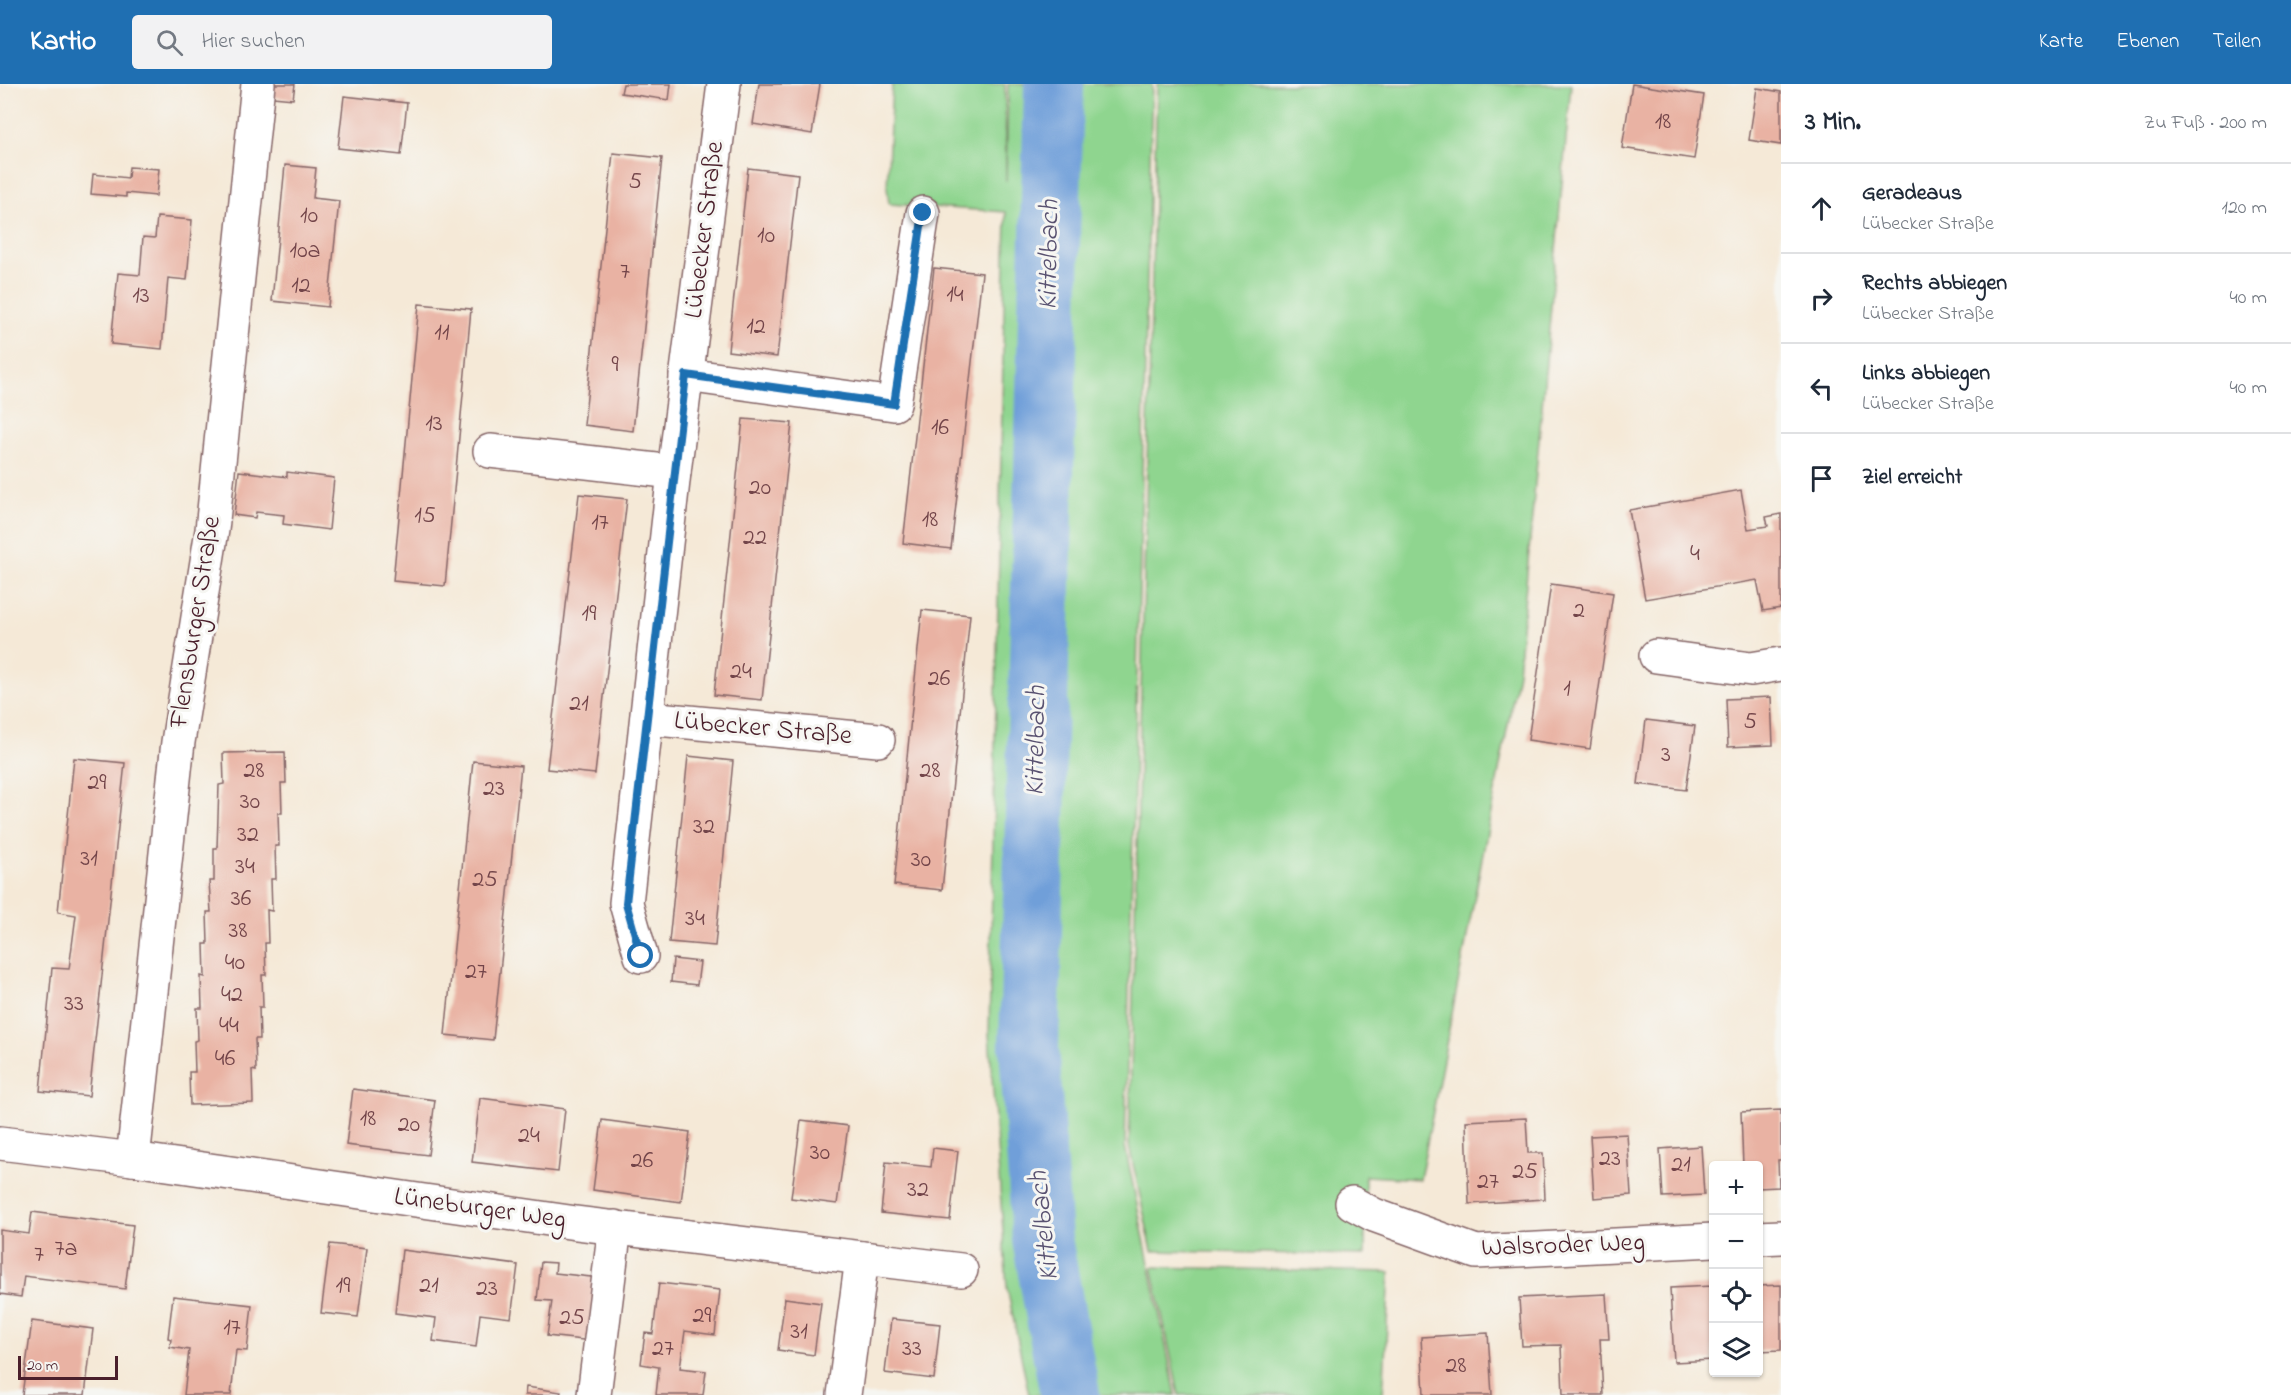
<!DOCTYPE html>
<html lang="de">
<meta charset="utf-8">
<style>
body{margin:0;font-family:"Indie Flower",sans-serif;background:#f2f2f3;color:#1f2937}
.controls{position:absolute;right:18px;bottom:18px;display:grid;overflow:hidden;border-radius:6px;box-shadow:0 2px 4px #0004}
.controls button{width:54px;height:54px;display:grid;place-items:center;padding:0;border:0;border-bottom:2px solid #e0e1e3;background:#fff;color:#1f2937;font:30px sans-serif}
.scale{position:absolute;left:18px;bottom:15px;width:100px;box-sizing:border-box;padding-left:6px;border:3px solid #4a1f2b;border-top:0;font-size:16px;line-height:21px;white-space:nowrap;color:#4a1f2b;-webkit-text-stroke:4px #f6f6f2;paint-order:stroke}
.stop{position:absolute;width:18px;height:18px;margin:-14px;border:4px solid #1f6fb2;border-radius:50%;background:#fff}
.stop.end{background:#1f6fb2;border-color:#fff;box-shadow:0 2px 6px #0008}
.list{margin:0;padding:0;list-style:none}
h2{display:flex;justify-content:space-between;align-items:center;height:78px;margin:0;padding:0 24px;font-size:26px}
h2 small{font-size:20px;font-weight:400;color:#747a83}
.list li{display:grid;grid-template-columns:39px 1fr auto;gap:18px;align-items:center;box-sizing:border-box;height:90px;padding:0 24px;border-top:2px solid #e0e1e3}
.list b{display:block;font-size:22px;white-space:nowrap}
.list p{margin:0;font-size:20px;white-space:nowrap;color:#747a83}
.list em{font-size:20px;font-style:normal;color:#747a83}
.icon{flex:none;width:33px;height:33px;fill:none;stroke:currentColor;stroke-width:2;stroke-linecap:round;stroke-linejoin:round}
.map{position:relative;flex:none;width:1781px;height:1311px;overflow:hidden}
header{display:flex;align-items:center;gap:36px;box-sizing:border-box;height:84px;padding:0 30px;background:#1f6fb2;color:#fff}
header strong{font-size:28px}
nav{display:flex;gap:33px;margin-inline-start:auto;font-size:21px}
.search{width:420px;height:54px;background:#f2f2f3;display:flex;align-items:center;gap:15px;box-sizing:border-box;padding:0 21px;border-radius:6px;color:#747a83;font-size:22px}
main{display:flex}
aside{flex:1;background:#fff}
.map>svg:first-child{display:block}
</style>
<header>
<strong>Kartio</strong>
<div class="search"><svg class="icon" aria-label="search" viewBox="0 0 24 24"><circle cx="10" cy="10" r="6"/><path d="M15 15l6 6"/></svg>Hier suchen</div>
<nav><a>Karte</a><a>Ebenen</a><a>Teilen</a></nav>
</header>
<main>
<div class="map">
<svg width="1781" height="1311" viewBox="0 0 1781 1311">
<rect width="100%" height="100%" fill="#f6f6f2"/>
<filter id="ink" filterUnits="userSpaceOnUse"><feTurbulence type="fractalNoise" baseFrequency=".0167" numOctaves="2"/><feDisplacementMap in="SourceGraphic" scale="12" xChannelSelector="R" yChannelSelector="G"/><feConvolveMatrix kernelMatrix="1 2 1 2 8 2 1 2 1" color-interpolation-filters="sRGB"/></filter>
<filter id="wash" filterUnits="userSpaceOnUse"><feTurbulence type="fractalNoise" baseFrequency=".008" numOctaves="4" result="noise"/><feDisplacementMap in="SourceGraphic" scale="24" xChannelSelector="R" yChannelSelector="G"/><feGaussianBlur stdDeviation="1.35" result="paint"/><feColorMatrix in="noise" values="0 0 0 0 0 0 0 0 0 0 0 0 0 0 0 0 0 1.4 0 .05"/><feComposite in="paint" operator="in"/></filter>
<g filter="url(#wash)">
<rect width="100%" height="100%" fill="#f5e9d7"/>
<!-- green -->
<g fill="#8fd58f" stroke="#6c7a5d" stroke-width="1.5">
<path d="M 892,0 L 1005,0 L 1006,97 L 1008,0 L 1152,0 L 1125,1062 L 1176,1311 L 1029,1311 L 1007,1204 L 989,950 L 1006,128 L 889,120 L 887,103 Z"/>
<path d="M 1157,0 L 1571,0 L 1518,589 L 1420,1095 L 1365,1092 L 1365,1171 L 1152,1167 L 1129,1062 Z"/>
<path d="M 1152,1183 L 1390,1188 L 1383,1311 L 1179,1311 Z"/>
</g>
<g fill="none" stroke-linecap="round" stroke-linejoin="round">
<!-- river -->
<path stroke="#6f9fd9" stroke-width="60" d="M 1054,0 L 1029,963 L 1042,1155 L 1070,1311"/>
</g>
<g id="blocks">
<!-- building -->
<g fill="#e9b2a3">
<path d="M 264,0 L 295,0 L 293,15 L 263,12 Z"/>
<path d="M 623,0 L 671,0 L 669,16 L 621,9 Z"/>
<path d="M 759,0 L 820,0 L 812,50 L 753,40 Z"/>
<path d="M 1632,0 L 1704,11 L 1694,75 L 1622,64 Z"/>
<path d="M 1757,4 L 1781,8 L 1781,61 L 1749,56 Z"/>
<path d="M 344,12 L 407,19 L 401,71 L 338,64 Z"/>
<path d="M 613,69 L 662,74 L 633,347 L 584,341 Z"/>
<path d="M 285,81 L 316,84 L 313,114 L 339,117 L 328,223 L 272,217 Z"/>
<path d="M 129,83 L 159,85 L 156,112 L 126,109 L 126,113 L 91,110 L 93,90 L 128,94 Z"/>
<path d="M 748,84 L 798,90 L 777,273 L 728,267 Z"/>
<path d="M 157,133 L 192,136 L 187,196 L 168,194 L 162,265 L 111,260 L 118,189 L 140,191 L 143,153 L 155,154 Z"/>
<path d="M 934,184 L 982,189 L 951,465 L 903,459 Z"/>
<path d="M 419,220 L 471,225 L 445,502 L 393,497 Z"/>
<path d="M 743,335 L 792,339 L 762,616 L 714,611 Z"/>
<path d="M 239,387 L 287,393 L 287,388 L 334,394 L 329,446 L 283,440 L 284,431 L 256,428 L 255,434 L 234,431 Z"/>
<path d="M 1741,406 L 1748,445 L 1768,442 L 1766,433 L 1781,430 L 1781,524 L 1763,527 L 1757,496 L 1645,515 L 1629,426 Z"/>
<path d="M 579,410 L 627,415 L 595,690 L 547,685 Z"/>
<path d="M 1551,500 L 1613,509 L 1590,665 L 1528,656 Z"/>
<path d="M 922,526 L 970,531 L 942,806 L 894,801 Z"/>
<path d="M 1771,613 L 1773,661 L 1728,663 L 1726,615 Z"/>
<path d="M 1646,636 L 1695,642 L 1686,706 L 1638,700 Z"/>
<path d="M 285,668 L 286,699 L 281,699 L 282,729 L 278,729 L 279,762 L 275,762 L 276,795 L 271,795 L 272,827 L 267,826 L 268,859 L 265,859 L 266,891 L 262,891 L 263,923 L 259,923 L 260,955 L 255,955 L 256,987 L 252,986 L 253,1019 L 190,1021 L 189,988 L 195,988 L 194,957 L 198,956 L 197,924 L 202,924 L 201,892 L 205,893 L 204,860 L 208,860 L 207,828 L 211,828 L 209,797 L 214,797 L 214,764 L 217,764 L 219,701 L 224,700 L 223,669 Z"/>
<path d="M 688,672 L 733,677 L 715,862 L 669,858 Z"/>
<path d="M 74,674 L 125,679 L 89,1012 L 40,1007 L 52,884 L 69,885 L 76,831 L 58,828 Z"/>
<path d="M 473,677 L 521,682 L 493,956 L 445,951 Z"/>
<path d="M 673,875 L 700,878 L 697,901 L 671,898 Z"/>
<path d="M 353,1005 L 435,1016 L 428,1071 L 346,1061 Z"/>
<path d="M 480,1014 L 565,1025 L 558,1088 L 472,1078 Z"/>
<path d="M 1781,1026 L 1781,1076 L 1778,1076 L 1779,1103 L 1758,1104 L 1758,1082 L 1743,1082 L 1741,1028 Z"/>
<path d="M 1526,1034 L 1528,1069 L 1543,1069 L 1545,1115 L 1469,1120 L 1466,1037 Z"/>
<path d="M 602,1036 L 690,1048 L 681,1118 L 593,1106 Z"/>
<path d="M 801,1036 L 848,1042 L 837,1120 L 791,1114 Z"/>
<path d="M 1627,1050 L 1631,1111 L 1594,1114 L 1590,1052 Z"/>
<path d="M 1701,1062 L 1704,1111 L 1663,1113 L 1660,1065 Z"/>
<path d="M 933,1064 L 958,1067 L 950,1136 L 881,1129 L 886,1078 L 931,1083 Z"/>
<path d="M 32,1128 L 133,1141 L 125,1205 L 24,1192 L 21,1213 L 0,1210 L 0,1146 L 29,1150 Z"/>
<path d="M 330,1160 L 367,1164 L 358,1233 L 321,1229 Z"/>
<path d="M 402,1166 L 518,1181 L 511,1234 L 480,1230 L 476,1263 L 433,1257 L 436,1234 L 395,1229 Z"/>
<path d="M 541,1178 L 556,1179 L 555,1189 L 600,1194 L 592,1257 L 547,1252 L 552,1217 L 537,1216 Z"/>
<path d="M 659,1199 L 720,1206 L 715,1251 L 685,1247 L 680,1284 L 706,1287 L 703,1311 L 656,1311 L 659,1283 L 641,1280 L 645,1249 L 653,1250 Z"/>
<path d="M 1781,1201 L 1781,1266 L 1758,1267 L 1758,1202 Z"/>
<path d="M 1712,1202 L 1713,1276 L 1674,1278 L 1670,1204 Z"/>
<path d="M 1606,1210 L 1609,1255 L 1600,1255 L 1603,1311 L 1563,1311 L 1561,1261 L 1522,1262 L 1519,1214 Z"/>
<path d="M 173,1212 L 252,1221 L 247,1267 L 236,1266 L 231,1311 L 184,1311 L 189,1266 L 170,1263 L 171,1255 L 168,1254 Z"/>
<path d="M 785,1214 L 821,1219 L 814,1271 L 778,1266 Z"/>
<path d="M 891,1235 L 940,1240 L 934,1295 L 885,1289 Z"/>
<path d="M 32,1237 L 93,1245 L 85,1311 L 22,1311 Z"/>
<path d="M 1488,1249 L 1492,1311 L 1424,1311 L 1421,1253 Z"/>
<path d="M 526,1303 L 561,1308 L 560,1311 L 525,1311 Z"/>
</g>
</g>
</g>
<g filter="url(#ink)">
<use href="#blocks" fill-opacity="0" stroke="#866667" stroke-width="1.5"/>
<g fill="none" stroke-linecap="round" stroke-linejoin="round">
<defs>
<g id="minor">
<path d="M 686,291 L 894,320 L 923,129"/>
<path d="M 490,367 L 674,388"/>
<path d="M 1656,572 L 1751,585 L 1781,580"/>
<path d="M 647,634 L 878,656"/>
<path d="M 641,872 L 626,819 L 674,388 L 724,0"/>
<path d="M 0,1059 L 133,1075 L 576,1139 L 961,1186"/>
<path d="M 133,1075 L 178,658 L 212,446 L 258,0"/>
<path d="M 1352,1119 L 1374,1131 L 1476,1168 L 1714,1156"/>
<path d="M 1758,1154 L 1781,1153"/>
<path d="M 594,1311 L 615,1143"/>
<path d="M 844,1311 L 862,1174"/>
</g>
</defs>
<!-- minor casing -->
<use href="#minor" stroke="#866667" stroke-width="36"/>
<!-- minor -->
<use href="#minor" stroke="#fff" stroke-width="33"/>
</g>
</g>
<g fill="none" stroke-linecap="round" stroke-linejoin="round" filter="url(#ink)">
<!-- route -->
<path stroke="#1f6fb2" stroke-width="8" d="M 641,872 L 626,819 L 686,291 L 894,320 L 923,129"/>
</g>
<g text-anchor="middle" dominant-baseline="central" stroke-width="6" stroke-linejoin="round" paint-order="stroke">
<!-- number labels -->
<g font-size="24" fill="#724449">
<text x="1663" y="38">18</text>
<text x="635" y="98">5</text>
<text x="309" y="132">10</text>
<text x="766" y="152">10</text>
<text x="305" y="167">10a</text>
<text x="625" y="188">7</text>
<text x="301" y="202">12</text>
<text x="955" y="211">14</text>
<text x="141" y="212">13</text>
<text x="756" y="243">12</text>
<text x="442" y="249">11</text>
<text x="615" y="281">9</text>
<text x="434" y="340">13</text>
<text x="940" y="344">16</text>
<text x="760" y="404">20</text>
<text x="425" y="432">15</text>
<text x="930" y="436">18</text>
<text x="600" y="439">17</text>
<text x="755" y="454">22</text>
<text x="1695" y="470">4</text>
<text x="1579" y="527">2</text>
<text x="589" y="530">19</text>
<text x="741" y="588">24</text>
<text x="939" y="595">26</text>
<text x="1567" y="605">1</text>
<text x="579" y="620">21</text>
<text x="1750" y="638">5</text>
<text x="1666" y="671">3</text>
<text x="254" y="687">28</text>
<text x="930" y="687">28</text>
<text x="97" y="699">29</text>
<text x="494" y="705">23</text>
<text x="250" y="718">30</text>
<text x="704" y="743">32</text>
<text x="248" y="751">32</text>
<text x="89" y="775">31</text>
<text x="921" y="776">30</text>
<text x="245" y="783">34</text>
<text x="485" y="796">25</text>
<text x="241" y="815">36</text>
<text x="695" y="835">34</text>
<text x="238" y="847">38</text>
<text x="235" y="879">40</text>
<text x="476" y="888">27</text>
<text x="232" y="911">42</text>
<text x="74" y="920">33</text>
<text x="229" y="942">44</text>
<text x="225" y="975">46</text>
<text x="368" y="1035">18</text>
<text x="409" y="1041">20</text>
<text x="529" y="1052">24</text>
<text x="820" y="1069">30</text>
<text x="1610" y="1075">23</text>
<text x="642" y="1077">26</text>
<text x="1681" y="1081">21</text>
<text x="1525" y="1088">25</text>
<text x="1488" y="1098">27</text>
<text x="918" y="1106">32</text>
<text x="66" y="1165">7a</text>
<text x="39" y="1171">7</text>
<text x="343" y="1202">19</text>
<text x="429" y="1202">21</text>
<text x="487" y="1205">23</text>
<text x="702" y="1232">29</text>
<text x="572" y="1234">25</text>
<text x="232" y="1244">17</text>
<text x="799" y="1248">31</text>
<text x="663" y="1265">27</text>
<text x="912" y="1265">33</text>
<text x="1456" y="1282">28</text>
</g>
<!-- street labels -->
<g font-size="27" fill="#4a1f2b" stroke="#f6f6f2">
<text transform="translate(705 146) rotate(-83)">Lübecker Straße</text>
<text transform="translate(196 538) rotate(-81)">Flensburger Straße</text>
<text transform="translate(763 645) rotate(5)">Lübecker Straße</text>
<text transform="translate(480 1125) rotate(8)">Lüneburger Weg</text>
<text transform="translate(1563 1162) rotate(-2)">Walsroder Weg</text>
</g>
<!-- water labels -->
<g font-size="28" font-style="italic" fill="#595271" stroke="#f6f6f2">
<text transform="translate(1050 171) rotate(-89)">Kittelbach</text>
<text transform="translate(1037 657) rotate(-89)">Kittelbach</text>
<text transform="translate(1045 1142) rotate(-96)">Kittelbach</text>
</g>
</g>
</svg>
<div class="controls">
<button>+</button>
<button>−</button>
<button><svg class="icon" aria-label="locate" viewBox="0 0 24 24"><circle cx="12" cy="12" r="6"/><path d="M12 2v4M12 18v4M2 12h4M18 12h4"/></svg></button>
<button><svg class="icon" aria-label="layers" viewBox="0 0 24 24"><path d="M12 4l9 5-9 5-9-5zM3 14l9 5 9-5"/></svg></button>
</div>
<div class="scale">20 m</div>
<div class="stop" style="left:641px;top:872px"></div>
<div class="stop end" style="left:923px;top:129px"></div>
</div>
<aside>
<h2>3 Min.<small>Zu Fuß · 200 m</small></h2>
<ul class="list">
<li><svg class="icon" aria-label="ahead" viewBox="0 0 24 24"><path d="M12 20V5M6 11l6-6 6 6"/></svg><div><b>Geradeaus</b><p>Lübecker Straße</p></div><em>120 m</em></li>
<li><svg class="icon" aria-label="right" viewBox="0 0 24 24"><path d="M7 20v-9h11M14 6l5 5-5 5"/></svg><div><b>Rechts abbiegen</b><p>Lübecker Straße</p></div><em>40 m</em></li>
<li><svg class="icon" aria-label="left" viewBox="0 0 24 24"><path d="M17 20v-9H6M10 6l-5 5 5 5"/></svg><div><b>Links abbiegen</b><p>Lübecker Straße</p></div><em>40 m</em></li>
<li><svg class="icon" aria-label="arrive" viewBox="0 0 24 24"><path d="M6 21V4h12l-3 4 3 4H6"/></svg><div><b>Ziel erreicht</b></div></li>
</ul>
</aside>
</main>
